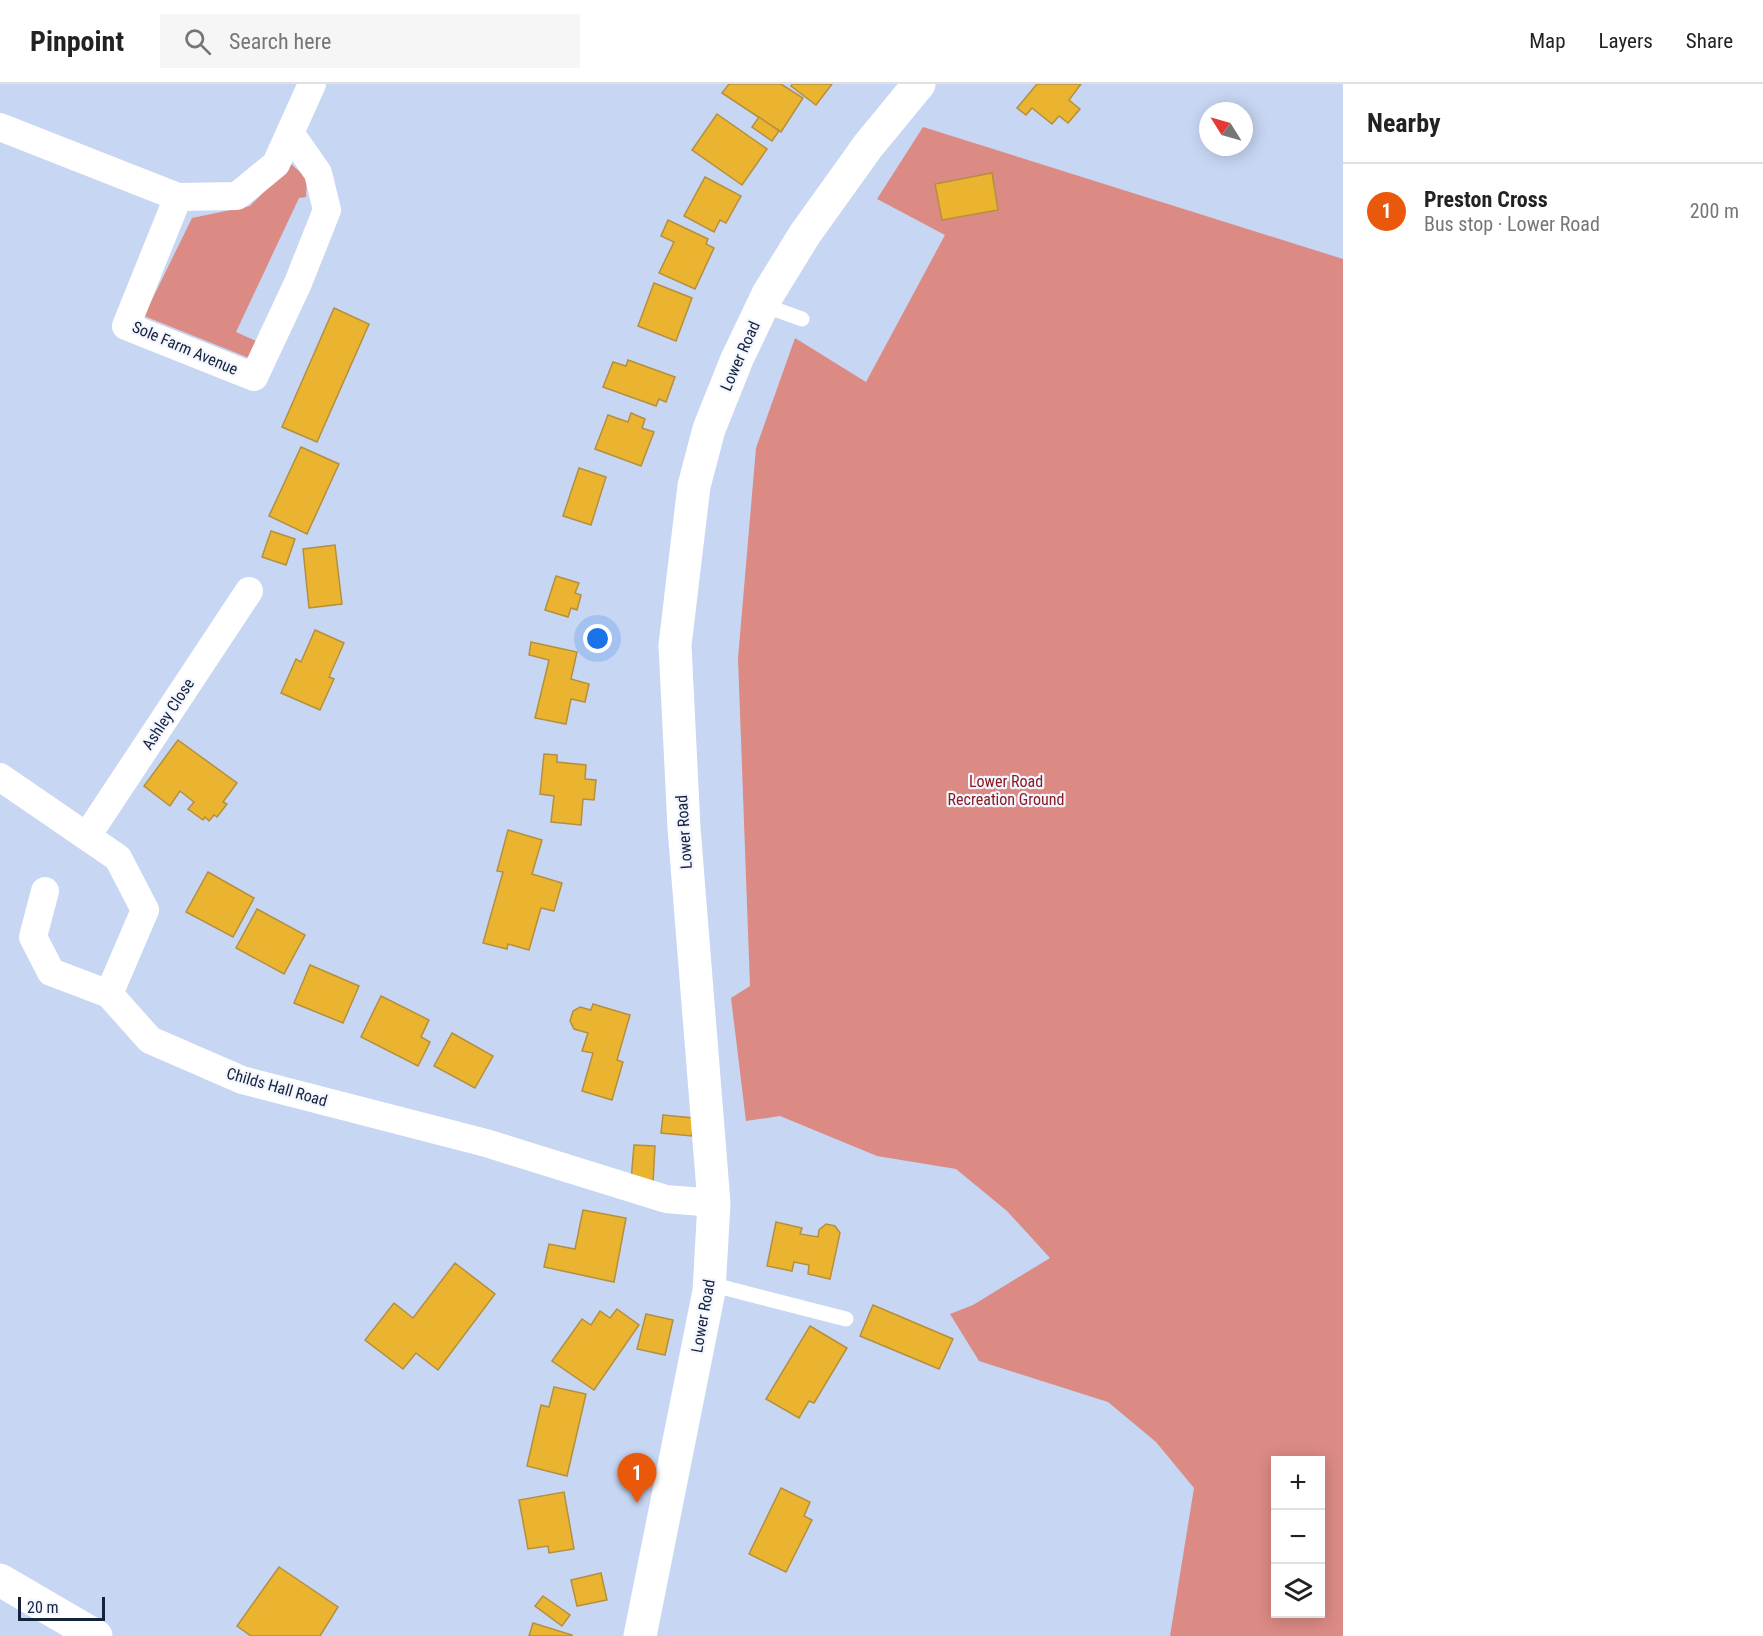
<!DOCTYPE html>
<meta charset="utf-8">
<style>
body{margin:0;font-family:"Roboto Condensed",sans-serif;background:#f6f6f6;color:#222}
.controls{position:absolute;right:18px;bottom:18px;display:grid;overflow:hidden;border-radius:0px;box-shadow:0 3px 15px #0003}
.controls button{width:54px;height:54px;display:grid;place-items:center;padding:0;border:0;border-bottom:2px solid #e0e0e0;background:#fff;color:#222;font:30px sans-serif}
.compass{position:absolute;left:1199px;top:18px;width:54px;height:54px;border-radius:50%;background:#fff;box-shadow:0 3px 15px #0003;rotate:307deg}
.scale{position:absolute;left:18px;bottom:15px;width:87px;box-sizing:border-box;padding-left:6px;border:3px solid #15223c;border-top:0;font-size:16px;line-height:21px;white-space:nowrap;color:#15223c;-webkit-text-stroke:4px #f3f6fe;paint-order:stroke}
.you{position:absolute;left:598px;top:555px;width:21px;height:21px;margin:-15px;border:4px solid #fff;border-radius:50%;background:#1a73e8;box-shadow:0 0 0 9px #1a73e833}
.badge{display:grid;place-items:center;width:39px;height:39px;border-radius:50%;background:#ea580c;color:#fff;font-size:20px;font-weight:700}
.pin{position:absolute;translate:-50% -50px;filter:drop-shadow(0 2px 3px #0008)}
.pin::after{content:'';position:absolute;top:32px;width:21px;height:18px;background:inherit;clip-path:polygon(0 0,100% 0,50% 100%)}
.list{margin:0;padding:0;list-style:none}
h2{display:flex;justify-content:space-between;align-items:center;height:78px;margin:0;padding:0 24px;font-size:26px}
h2 small{font-size:20px;font-weight:400;color:#767676}
.list li{display:grid;grid-template-columns:39px 1fr auto;gap:18px;align-items:center;box-sizing:border-box;height:96px;padding:0 24px;border-top:2px solid #e0e0e0}
.list b{display:block;font-size:22px;white-space:nowrap}
.list p{margin:0;font-size:20px;white-space:nowrap;color:#767676}
.list em{font-size:20px;font-style:normal;color:#767676}
.icon{flex:none;width:33px;height:33px;fill:none;stroke:currentColor;stroke-width:2;stroke-linecap:round;stroke-linejoin:round}
.map{position:relative;flex:none;width:1343px;height:1552px;overflow:hidden}
header{display:flex;align-items:center;gap:36px;box-sizing:border-box;height:84px;padding:0 30px;background:#fff;border-bottom:2px solid #e0e0e0}
header strong{font-size:28px}
nav{display:flex;gap:33px;margin-inline-start:auto;font-size:21px}
.search{width:420px;height:54px;background:#f6f6f6;display:flex;align-items:center;gap:15px;box-sizing:border-box;padding:0 21px;border-radius:0px;color:#767676;font-size:22px}
main{display:flex}
aside{flex:1;background:#fff}
.map>svg:first-child{display:block}
</style>
<header>
<strong>Pinpoint</strong>
<div class="search"><svg class="icon" aria-label="search" viewBox="0 0 24 24"><circle cx="10" cy="10" r="6"/><path d="M15 15l6 6"/></svg>Search here</div>
<nav><a>Map</a><a>Layers</a><a>Share</a></nav>
</header>
<main>
<div class="map">
<svg width="1343" height="1552" viewBox="0 0 1343 1552">
<rect width="100%" height="100%" fill="#c7d6f3"/>
<!-- green -->
<g fill="#dc8a84" fill-rule="evenodd">
<path d="M 923,43 L 1343,175 L 1343,1552 L 1170,1552 L 1194,1404 L 1156,1358 L 1108,1318 L 979,1277 L 950,1230 L 973,1221 L 1050,1174 L 1007,1127 L 956,1085 L 877,1072 L 780,1032 L 746,1037 L 731,914 L 750,902 L 738,574 L 756,364 L 795,254 L 866,298 L 945,151 L 877,115 ZM 1276,1376 L 1320,1376 L 1320,1530 L 1276,1530 Z"/>
<path d="M 291,80 L 307,94 L 306,113 L 299,114 L 236,248 L 256,257 L 249,274 L 144,232 L 192,134 L 250,122 Z"/>
</g>
<!-- building -->
<g fill="#eab431" stroke="#b48f3e" stroke-width="1.5">
<path d="M 729,0 L 781,0 L 803,14 L 781,48 L 722,9 Z"/>
<path d="M 792,0 L 832,0 L 816,21 L 791,2 Z"/>
<path d="M 1037,0 L 1081,0 L 1069,16 L 1080,25 L 1068,39 L 1059,32 L 1052,40 L 1032,24 L 1026,31 L 1017,24 Z"/>
<path d="M 717,30 L 767,65 L 742,101 L 692,66 Z"/>
<path d="M 759,33 L 779,47 L 772,57 L 752,43 Z"/>
<path d="M 992,89 L 998,126 L 942,136 L 935,100 Z"/>
<path d="M 705,93 L 741,112 L 726,139 L 720,136 L 714,148 L 684,132 Z"/>
<path d="M 668,136 L 708,155 L 706,160 L 714,164 L 695,205 L 659,189 L 674,158 L 661,152 Z"/>
<path d="M 654,199 L 692,214 L 676,257 L 638,242 Z"/>
<path d="M 334,224 L 369,240 L 317,358 L 282,343 Z"/>
<path d="M 628,276 L 675,293 L 666,318 L 659,315 L 656,322 L 603,303 L 613,278 L 626,282 Z"/>
<path d="M 631,329 L 645,335 L 642,344 L 654,348 L 641,382 L 595,365 L 608,331 L 628,338 Z"/>
<path d="M 301,363 L 339,380 L 307,450 L 269,432 Z"/>
<path d="M 579,384 L 606,393 L 591,441 L 563,432 Z"/>
<path d="M 271,447 L 295,455 L 286,481 L 262,473 Z"/>
<path d="M 335,461 L 342,520 L 309,524 L 303,465 Z"/>
<path d="M 556,492 L 579,499 L 575,509 L 581,511 L 577,526 L 571,524 L 568,533 L 545,526 Z"/>
<path d="M 315,546 L 344,559 L 329,593 L 334,595 L 320,626 L 281,609 L 296,575 L 301,578 Z"/>
<path d="M 531,558 L 577,568 L 571,595 L 589,600 L 585,618 L 571,615 L 566,640 L 535,634 L 549,576 L 529,571 Z"/>
<path d="M 178,656 L 237,699 L 223,718 L 227,720 L 217,733 L 214,731 L 209,737 L 205,733 L 203,736 L 188,725 L 194,718 L 180,707 L 170,722 L 144,702 Z"/>
<path d="M 544,670 L 557,671 L 557,678 L 586,681 L 585,695 L 596,696 L 594,716 L 583,715 L 581,741 L 551,738 L 554,712 L 540,710 Z"/>
<path d="M 508,746 L 542,756 L 532,790 L 562,799 L 554,827 L 541,824 L 529,866 L 508,860 L 507,865 L 483,859 L 503,788 L 497,787 Z"/>
<path d="M 208,788 L 254,814 L 233,853 L 186,828 Z"/>
<path d="M 257,825 L 305,851 L 284,890 L 236,864 Z"/>
<path d="M 310,881 L 359,902 L 343,939 L 294,919 Z"/>
<path d="M 381,912 L 429,936 L 421,953 L 430,958 L 418,982 L 361,953 Z"/>
<path d="M 593,920 L 630,931 L 617,976 L 623,978 L 612,1016 L 582,1007 L 593,969 L 582,967 L 588,949 L 574,945 L 570,937 L 573,927 L 580,923 L 591,926 Z"/>
<path d="M 452,949 L 493,972 L 475,1004 L 434,982 Z"/>
<path d="M 663,1031 L 694,1034 L 692,1052 L 661,1049 Z"/>
<path d="M 634,1061 L 655,1062 L 653,1099 L 631,1097 Z"/>
<path d="M 583,1126 L 626,1134 L 614,1198 L 544,1183 L 549,1160 L 575,1165 Z"/>
<path d="M 776,1138 L 802,1144 L 800,1150 L 818,1153 L 819,1146 L 826,1140 L 835,1142 L 840,1149 L 830,1195 L 808,1190 L 809,1181 L 794,1178 L 792,1187 L 767,1182 Z"/>
<path d="M 455,1179 L 495,1210 L 438,1286 L 416,1269 L 403,1285 L 365,1256 L 394,1219 L 413,1234 Z"/>
<path d="M 873,1221 L 953,1255 L 939,1285 L 860,1252 Z"/>
<path d="M 617,1225 L 639,1241 L 594,1306 L 552,1277 L 582,1235 L 591,1241 L 600,1227 L 610,1234 Z"/>
<path d="M 646,1230 L 673,1236 L 665,1271 L 637,1265 Z"/>
<path d="M 810,1242 L 847,1264 L 814,1319 L 809,1317 L 799,1334 L 766,1315 Z"/>
<path d="M 554,1303 L 586,1310 L 567,1392 L 527,1382 L 541,1321 L 549,1323 Z"/>
<path d="M 781,1404 L 810,1418 L 804,1432 L 812,1436 L 786,1488 L 749,1470 Z"/>
<path d="M 564,1408 L 574,1465 L 549,1469 L 548,1462 L 528,1465 L 519,1416 Z"/>
<path d="M 279,1483 L 338,1523 L 320,1552 L 251,1552 L 237,1542 Z"/>
<path d="M 601,1489 L 607,1516 L 577,1522 L 571,1496 Z"/>
<path d="M 543,1512 L 570,1531 L 562,1542 L 535,1522 Z"/>
<path d="M 533,1539 L 572,1551 L 571,1552 L 529,1552 Z"/>
</g>
<g fill="none" stroke-linecap="round" stroke-linejoin="round">
<!-- lane -->
<g stroke="#fff" stroke-width="15">
<path d="M 763,221 L 802,235"/>
<path d="M 710,1200 L 846,1235"/>
</g>
<!-- street -->
<g stroke="#fff" stroke-width="28">
<path d="M 0,43 L 178,113 L 237,112 L 276,80 L 312,0"/>
<path d="M 178,113 L 126,242 L 254,293 L 298,199 L 327,126 L 318,89 L 290,49"/>
<path d="M 0,693 L 118,774 L 145,826 L 109,910 L 150,956 L 242,996 L 486,1059 L 666,1115 L 714,1119"/>
<path d="M 87,752 L 249,507"/>
<path d="M 45,807 L 33,853 L 51,888 L 109,910"/>
</g>
<!-- secondary -->
<g stroke="#fff" stroke-width="33">
<path d="M 0,1496 L 96,1552"/>
<path d="M 640,1552 L 709,1207 L 714,1119 L 684,744 L 675,561 L 694,402 L 709,345 L 737,275 L 768,210 L 805,150 L 868,62 L 919,0"/>
</g>
</g>
<g text-anchor="middle" dominant-baseline="central" stroke-width="4.5" stroke-linejoin="round" paint-order="stroke">
<!-- street labels -->
<g font-size="16" fill="#15223c" stroke="#f3f6fe">
<text transform="translate(185 264) rotate(23)">Sole Farm Avenue</text>
<text transform="translate(740 272) rotate(-66)">Lower Road</text>
<text transform="translate(168 630) rotate(-57)">Ashley Close</text>
<text transform="translate(684 748) rotate(-94)">Lower Road</text>
<text transform="translate(277 1003) rotate(16)">Childs Hall Road</text>
<text transform="translate(703 1232) rotate(-80)">Lower Road</text>
</g>
<!-- park labels -->
<g font-size="16" fill="#8a1c20" stroke="#f3f6fe">
<text x="1006" y="697">Lower Road<tspan x="1006" dy="18">Recreation Ground</tspan></text>
</g>
</g>
</svg>
<div class="controls">
<button>+</button>
<button>−</button>
<button><svg class="icon" aria-label="layers" viewBox="0 0 24 24"><path d="M12 4l9 5-9 5-9-5zM3 14l9 5 9-5"/></svg></button>
</div>
<svg class="compass" viewBox="-18 -18 36 36"><path d="M0-13l5 13h-10z" fill="#e53935"/><path d="M0 13l5-13h-10z" fill="#767676"/></svg>
<div class="scale">20 m</div>
<div class="you"></div>
<div class="pin badge" style="left:637px;top:1419px">1</div>
</div>
<aside>
<h2>Nearby<small></small></h2>
<ul class="list">
<li><span class="badge">1</span><div><b>Preston Cross</b><p>Bus stop · Lower Road</p></div><em>200 m</em></li>
</ul>
</aside>
</main>
